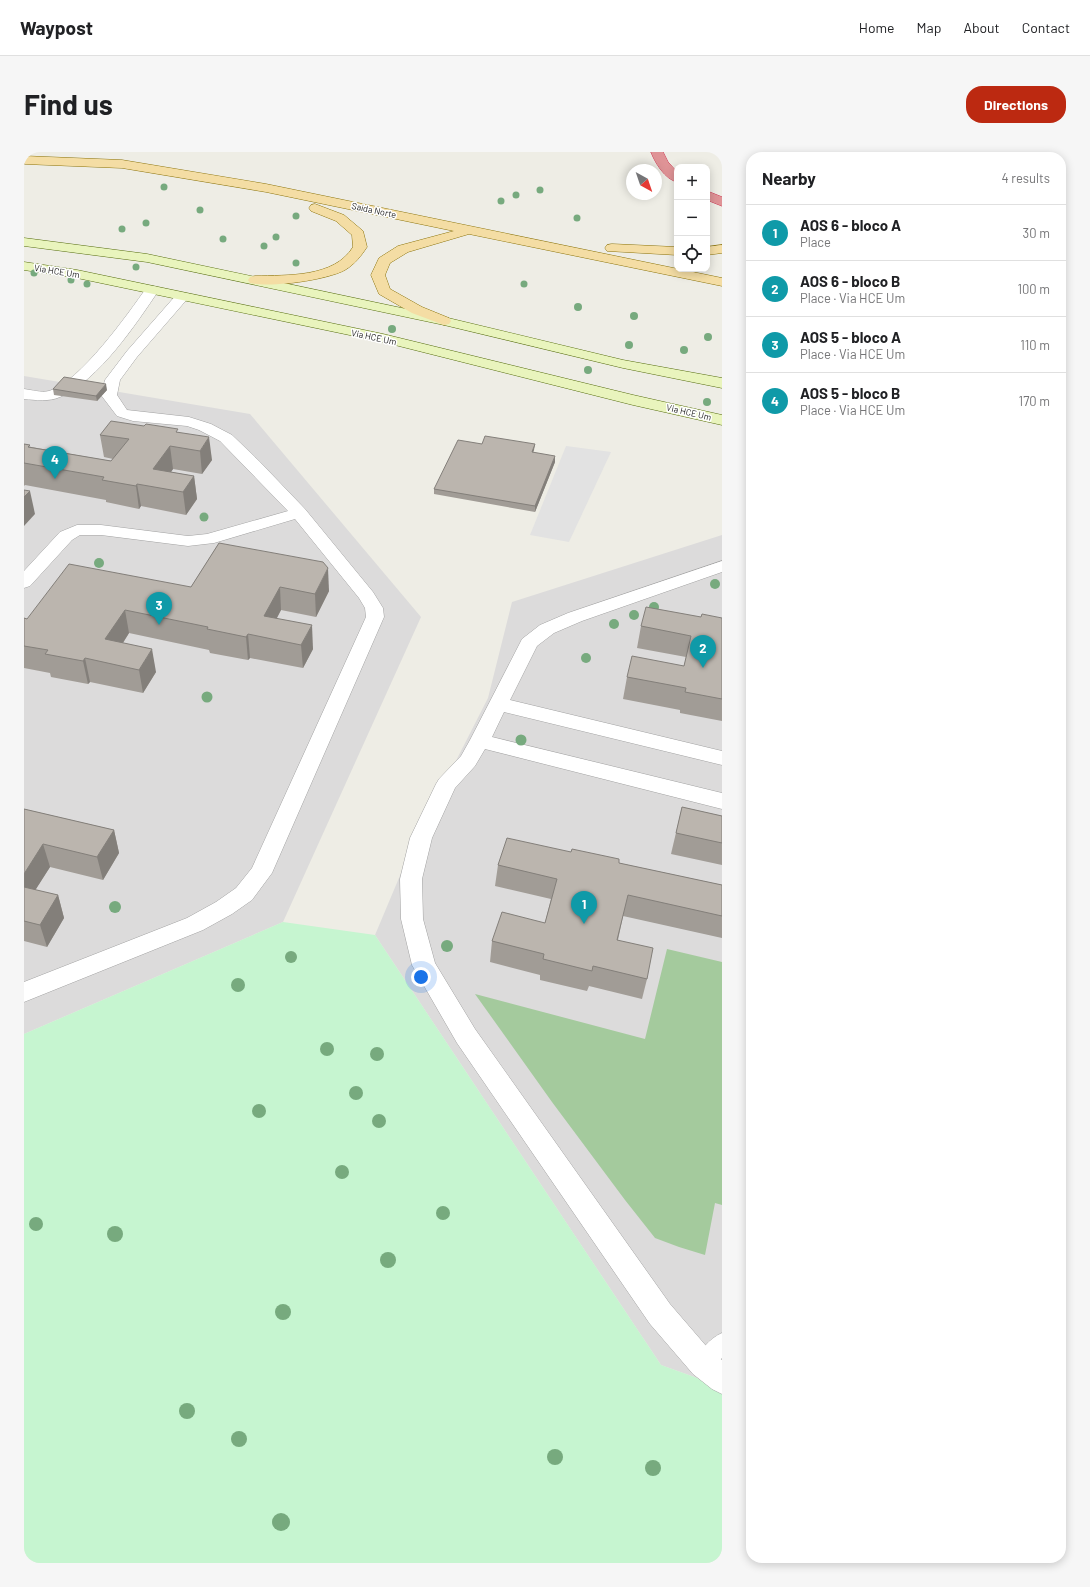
<!DOCTYPE html>
<meta charset="utf-8">
<style>
body{margin:0;font-family:Barlow,sans-serif;background:#f6f6f6;color:#202124}
.controls{position:absolute;right:12px;top:12px;display:grid;overflow:hidden;border-radius:8px;box-shadow:0 2px 10px #0003}
.controls button{width:36px;height:36px;display:grid;place-items:center;padding:0;border:0;border-bottom:1px solid #e0e0e0;background:#fff;color:#202124;font:20px sans-serif}
.compass{position:absolute;left:602px;top:12px;width:36px;height:36px;border-radius:50%;background:#fff;box-shadow:0 2px 10px #0003;rotate:140deg}
.you{position:absolute;left:397px;top:825px;width:14px;height:14px;margin:-10px;border:3px solid #fff;border-radius:50%;background:#1a73e8;box-shadow:0 0 0 6px #1a73e833}
.badge{display:grid;place-items:center;width:26px;height:26px;border-radius:50%;background:#bc2911;color:#fff;font-size:13px;font-weight:700}
.pin{position:absolute;translate:-50% -33px;filter:drop-shadow(0 1px 2px #0008)}
.pin::after{content:'';position:absolute;top:21px;width:14px;height:12px;background:inherit;clip-path:polygon(0 0,100% 0,50% 100%)}
.list{margin:0;padding:0;list-style:none}
h2{display:flex;justify-content:space-between;align-items:center;height:52px;margin:0;padding:0 16px;font-size:17px}
h2 small{font-size:13px;font-weight:400;color:#757577}
.list li{display:grid;grid-template-columns:26px 1fr auto;gap:12px;align-items:center;box-sizing:border-box;height:56px;padding:0 16px;border-top:1px solid #e0e0e0}
.list b{display:block;font-size:15px;white-space:nowrap}
.list p{margin:0;font-size:13px;white-space:nowrap;color:#757577}
.list em{font-size:13px;font-style:normal;color:#757577}
.icon{flex:none;width:22px;height:22px;fill:none;stroke:currentColor;stroke-width:2;stroke-linecap:round;stroke-linejoin:round}
.map{position:relative;flex:none;width:698px;height:1411px;overflow:hidden;border-radius:16px}
header{display:flex;align-items:center;gap:24px;box-sizing:border-box;height:56px;padding:0 20px;background:#fff;border-bottom:1px solid #e0e0e0}
header strong{font-size:19px}
nav{display:flex;gap:22px;margin-inline-start:auto;font-size:14px}
.intro{display:flex;align-items:center;justify-content:space-between;box-sizing:border-box;height:96px;padding:0 24px}
h1{margin:0;font-size:28px}
.button{padding:10px 18px;border-radius:16px;background:#bc2911;color:#fff;font-size:14px;font-weight:700}
main{display:flex;gap:24px;padding:0 24px}
aside{flex:1;background:#fff;border-radius:16px;box-shadow:0 2px 10px #0003}
.map>svg:first-child{display:block}
</style>
<header>
<strong>Waypost</strong>
<nav><a>Home</a><a>Map</a><a>About</a><a>Contact</a></nav>
</header>
<div class="intro"><h1>Find us</h1><a class="button">Directions</a></div>
<main>
<div class="map">
<svg width="698" height="1411" viewBox="0 0 698 1411">
<rect width="100%" height="100%" fill="#eeede5"/>
<!-- residential -->
<g fill="#dcdbdb">
<path d="M 0,224 L 226,262 L 397,465 L 259,770 L 0,882 Z"/>
<path d="M 698,383 L 698,1235 L 637,1213 L 351,783 L 388,695 L 464,546 L 488,450 Z"/>
</g>
<!-- forest -->
<path fill="#a4ca9d" d="M 643,797 L 698,810 L 698,1053 L 691,1051 L 681,1103 L 655,1095 L 631,1086 L 601,1048 L 528,950 L 451,842 L 621,887 Z"/>
<!-- park -->
<path fill="#c6f5d0" d="M 259,770 L 351,783 L 637,1213 L 698,1235 L 698,1411 L 0,1411 L 0,882 Z"/>
<!-- parking -->
<path fill="#e2e2e2" d="M 542,294 L 587,300 L 545,390 L 506,383 Z"/>
<g fill="none" stroke-linecap="round" stroke-linejoin="round">
<defs>
<path id="lane" d="M 698,1181 L 698,1206 L 686,1219 L 679,1222 L 672,1219 L 669,1212 C 674,1200 686,1186 698,1181 Z"/>
<g id="street">
<path d="M 128,134 L 133,135 L 135,138 C 112,172 75,228 36,245 C 25,250 12,248 0,247 L 0,237 C 8,238 17,241 25,239 C 56,230 104,162 123,135 Z"/>
<path d="M 158,141 L 163,142 L 165,145 L 113,205 L 96,228 L 93,243 L 103,258 L 165,265 L 187,272 L 208,283 L 235,309 L 281,357 L 349,440 L 359,456 L 360,465 L 248,721 L 228,748 L 208,762 L 179,778 L 0,850 L 0,830 L 163,766 L 192,750 L 212,736 L 228,716 L 342,465 L 341,456 L 335,446 L 271,367 L 190,391 L 164,394 L 77,383 L 56,383 L 48,388 L 6,434 L 0,436 L 0,419 L 36,380 L 53,373 L 77,373 L 164,384 L 183,382 L 264,359 L 196,289 L 175,278 L 163,274 L 109,269 L 93,264 L 77,243 L 81,228 L 103,199 L 153,142 Z"/>
<path d="M 698,409 L 698,420 L 558,469 L 530,481 L 513,494 L 486,548 L 698,599 L 698,613 L 480,560 L 468,585 L 698,641 L 698,657 L 461,597 L 451,614 L 431,636 L 408,686 L 398,727 L 399,767 L 411,811 L 451,877 L 646,1152 L 689,1202 L 698,1208 L 698,1242 L 688,1237 L 669,1222 L 626,1172 L 433,891 L 388,813 L 377,767 L 376,727 L 386,686 L 412,632 L 415,627 L 437,604 L 446,588 L 496,491 L 498,487 L 516,473 L 544,461 Z"/>
</g>
<g id="secondary">
<path d="M 0,86 L 123,102 L 420,165 L 599,208 L 698,226 L 698,236 L 599,216 L 420,173 L 123,110 L 0,94 Z"/>
<path d="M 0,110 L 53,118 L 359,182 L 609,243 L 698,263 L 698,273 L 609,253 L 359,190 L 53,126 L 0,118 Z"/>
</g>
<g id="primary">
<path d="M 0,4 L 98,8 L 242,32 L 698,126 L 698,134 L 445,82 L 384,100 L 366,111 L 361,123 L 366,137 L 398,155 L 425,166 L 427,169 L 425,172 L 420,173 L 388,161 L 355,142 L 347,123 L 355,106 L 374,94 L 430,79 L 242,40 L 98,16 L 0,12 Z"/>
<path d="M 291,52 L 320,63 L 339,79 L 343,95 C 337,104 331,112 321,118 C 303,128 246,136 226,131 L 224,128 L 226,125 L 231,124 C 263,123 310,126 329,95 L 328,83 L 312,69 L 287,59 L 285,56 L 287,53 Z"/>
<path d="M 588,92 L 653,95 L 653,103 L 583,99 L 581,96 L 583,93 Z"/>
<path d="M 698,93 L 698,101 L 683,103 L 683,95 Z"/>
</g>
<g id="highway">
<path d="M 627,0 L 639,0 L 644,10 L 653,20 L 653,30 C 641,27 631,11 627,0 Z"/>
<path d="M 683,39 L 698,45 L 698,54 L 683,48 Z"/>
</g>
</defs>
<!-- lane casing -->
<use href="#lane" stroke="#a2a2a2" stroke-width="1"/>
<!-- street casing -->
<use href="#street" stroke="#a2a2a2" stroke-width="1"/>
<!-- secondary casing -->
<use href="#secondary" stroke="#556c0e" stroke-width="1"/>
<!-- primary casing -->
<use href="#primary" stroke="#8c740c" stroke-width="1"/>
<!-- highway casing -->
<use href="#highway" stroke="#cc3351" stroke-width="1"/>
<!-- lane -->
<use href="#lane" fill="#fff" fill-rule="evenodd"/>
<!-- street -->
<use href="#street" fill="#fff" fill-rule="evenodd"/>
<!-- secondary -->
<use href="#secondary" fill="#e9f4bd" fill-rule="evenodd"/>
<!-- primary -->
<use href="#primary" fill="#f4dda4" fill-rule="evenodd"/>
<!-- highway -->
<use href="#highway" fill="#df9396" fill-rule="evenodd"/>
</g>
<!-- trees -->
<g fill="#77aa7e">
<circle cx="140" cy="35" r="3.5"/>
<circle cx="516" cy="38" r="3.5"/>
<circle cx="492" cy="43" r="3.5"/>
<circle cx="477" cy="49" r="3.5"/>
<circle cx="176" cy="58" r="3.5"/>
<circle cx="272" cy="64" r="3.5"/>
<circle cx="553" cy="66" r="3.5"/>
<circle cx="122" cy="71" r="3.5"/>
<circle cx="98" cy="77" r="3.5"/>
<circle cx="252" cy="85" r="3.5"/>
<circle cx="199" cy="87" r="3.5"/>
<circle cx="240" cy="94" r="3.5"/>
<circle cx="272" cy="111" r="3.5"/>
<circle cx="112" cy="115" r="3.5"/>
<circle cx="10" cy="121" r="3.5"/>
<circle cx="47" cy="128" r="3.5"/>
<circle cx="63" cy="132" r="3.5"/>
<circle cx="500" cy="132" r="3.5"/>
<circle cx="554" cy="155" r="4"/>
<circle cx="610" cy="164" r="4"/>
<circle cx="368" cy="177" r="4"/>
<circle cx="684" cy="185" r="4"/>
<circle cx="605" cy="193" r="4"/>
<circle cx="660" cy="198" r="4"/>
<circle cx="564" cy="218" r="4"/>
<circle cx="683" cy="250" r="4"/>
<circle cx="180" cy="365" r="4.5"/>
<circle cx="75" cy="411" r="5"/>
<circle cx="691" cy="432" r="5"/>
<circle cx="630" cy="455" r="5"/>
<circle cx="610" cy="463" r="5"/>
<circle cx="590" cy="472" r="5"/>
<circle cx="562" cy="506" r="5"/>
<circle cx="183" cy="545" r="5.5"/>
<circle cx="497" cy="588" r="5.5"/>
<circle cx="91" cy="755" r="6"/>
<circle cx="423" cy="794" r="6"/>
<circle cx="267" cy="805" r="6"/>
<circle cx="214" cy="833" r="7"/>
<circle cx="303" cy="897" r="7"/>
<circle cx="353" cy="902" r="7"/>
<circle cx="332" cy="941" r="7"/>
<circle cx="235" cy="959" r="7"/>
<circle cx="355" cy="969" r="7"/>
<circle cx="318" cy="1020" r="7"/>
<circle cx="419" cy="1061" r="7"/>
<circle cx="12" cy="1072" r="7"/>
<circle cx="91" cy="1082" r="8"/>
<circle cx="364" cy="1108" r="8"/>
<circle cx="259" cy="1160" r="8"/>
<circle cx="163" cy="1259" r="8"/>
<circle cx="215" cy="1287" r="8"/>
<circle cx="531" cy="1305" r="8"/>
<circle cx="629" cy="1316" r="8"/>
<circle cx="257" cy="1370" r="9"/>
</g>
<!-- wall -->
<g fill="#a19c96">
<path d="M 29,237 L 83,238 L 73,249 L 30,243 Z"/>
<path d="M 154,280 L 188,308 L 178,322 L 149,317 L 147,320 L 170,324 L 173,347 L 162,363 L 117,354 L 115,357 L 82,350 L 82,348 L 1,333 L 0,334 L 0,292 L 7,295 L 87,309 L 89,307 L 80,305 L 76,283 Z"/>
<path d="M 511,292 L 509,300 L 531,310 L 511,360 L 410,342 L 410,337 Z"/>
<path d="M 195,391 L 305,439 L 292,465 L 257,458 L 253,466 L 289,497 L 279,516 L 226,506 L 224,508 L 186,501 L 185,498 L 105,481 L 99,491 L 132,520 L 119,541 L 66,530 L 64,532 L 27,525 L 26,521 L 0,516 L 0,466 L 3,467 L 167,435 Z"/>
<path d="M 698,466 L 698,569 L 656,561 L 656,558 L 599,547 L 603,525 L 660,514 L 662,505 L 613,496 L 617,474 Z"/>
<path d="M 658,655 L 698,664 L 698,713 L 647,702 Z"/>
<path d="M 0,657 L 90,678 L 95,701 L 79,728 L 26,715 L 11,738 L 34,743 L 40,766 L 23,795 L 0,789 Z"/>
<path d="M 595,711 L 698,733 L 698,786 L 599,764 L 594,788 L 623,827 L 618,847 L 565,834 L 563,839 L 516,828 L 516,823 L 466,810 L 468,789 L 521,771 L 527,747 L 471,734 L 474,713 Z"/>
</g>
<!-- shaded-wall -->
<g fill="#837f7a">
<path d="M 82,232 L 83,238 L 73,249 L 72,244 Z"/>
<path d="M 185,285 L 188,308 L 178,322 L 176,299 Z"/>
<path d="M 511,292 L 510,298 L 507,306 L 508,300 Z"/>
<path d="M 146,294 L 149,317 L 136,336 L 129,317 Z"/>
<path d="M 531,304 L 531,310 L 511,360 L 511,354 Z"/>
<path d="M 170,324 L 173,347 L 162,363 L 159,340 Z"/>
<path d="M 113,332 L 117,354 L 115,357 L 112,334 Z"/>
<path d="M 6,339 L 11,362 L 0,374 L 0,345 Z"/>
<path d="M 304,416 L 305,439 L 292,465 L 291,442 Z"/>
<path d="M 256,435 L 257,458 L 242,486 L 240,464 Z"/>
<path d="M 101,458 L 105,481 L 86,511 L 81,487 Z"/>
<path d="M 288,473 L 289,497 L 279,516 L 277,493 Z"/>
<path d="M 224,482 L 226,506 L 224,508 L 222,485 Z"/>
<path d="M 128,497 L 132,520 L 119,541 L 115,518 Z"/>
<path d="M 61,506 L 66,530 L 64,532 L 59,509 Z"/>
<path d="M 90,678 L 95,701 L 79,728 L 73,705 Z"/>
<path d="M 19,692 L 26,715 L 0,756 L 0,722 Z"/>
<path d="M 34,743 L 40,766 L 23,795 L 16,773 Z"/>
</g>
<!-- building -->
<g fill="#bbb5ae" stroke="#837f7a">
<path d="M 40,225 L 82,232 L 72,244 L 29,237 Z"/>
<path d="M 87,269 L 120,274 L 122,272 L 154,277 L 152,280 L 185,285 L 176,299 L 146,294 L 129,317 L 170,324 L 159,340 L 113,332 L 112,334 L 78,328 L 80,325 L 0,311 L 0,292 L 6,293 L 4,295 L 87,309 L 105,287 L 76,283 Z"/>
<path d="M 461,284 L 511,292 L 508,300 L 531,304 L 511,354 L 410,337 L 434,288 L 458,292 Z"/>
<path d="M 0,338 L 6,339 L 0,345 Z"/>
<path d="M 195,391 L 299,410 L 304,416 L 291,442 L 256,435 L 240,464 L 288,473 L 277,493 L 224,482 L 222,485 L 183,477 L 184,475 L 101,458 L 81,487 L 128,497 L 115,518 L 61,506 L 59,509 L 21,502 L 24,498 L 0,494 L 0,466 L 3,467 L 45,412 L 167,435 Z"/>
<path d="M 622,455 L 677,465 L 678,462 L 698,466 L 698,547 L 661,540 L 662,536 L 603,525 L 608,504 L 660,514 L 667,484 L 617,474 Z"/>
<path d="M 658,655 L 698,664 L 698,691 L 652,681 Z"/>
<path d="M 0,657 L 90,678 L 73,705 L 19,692 L 0,722 Z"/>
<path d="M 483,686 L 547,700 L 548,697 L 595,707 L 595,711 L 698,733 L 698,764 L 604,743 L 593,788 L 629,796 L 623,827 L 569,814 L 568,819 L 519,807 L 520,802 L 468,789 L 478,760 L 521,771 L 533,727 L 474,713 Z"/>
<path d="M 0,735 L 34,743 L 16,773 L 0,769 Z"/>
</g>
<g text-anchor="middle" dominant-baseline="central" stroke-width="3" stroke-linejoin="round" paint-order="stroke">
<!-- far-street labels -->
<g font-size="9" fill="#1e1e1e" stroke="#fff">
<text transform="translate(350 58) rotate(12)">Saída Norte</text>
<text transform="translate(33 119) rotate(9)">Via HCE Um</text>
<text transform="translate(350 185) rotate(12)">Via HCE Um</text>
<text transform="translate(665 260) rotate(13)">Via HCE Um</text>
</g>
</g>
</svg>
<div class="controls">
<button>+</button>
<button>−</button>
<button><svg class="icon" aria-label="locate" viewBox="0 0 24 24"><circle cx="12" cy="12" r="6"/><path d="M12 2v4M12 18v4M2 12h4M18 12h4"/></svg></button>
</div>
<svg class="compass" viewBox="-18 -18 36 36"><path d="M0-13l5 13h-10z" fill="#e53935"/><path d="M0 13l5-13h-10z" fill="#757577"/></svg>
<div class="you"></div>
<div class="pin badge" style="left:560px;top:772px;background:#0f9aa8">1</div>
<div class="pin badge" style="left:679px;top:516px;background:#0f9aa8">2</div>
<div class="pin badge" style="left:135px;top:473px;background:#0f9aa8">3</div>
<div class="pin badge" style="left:31px;top:327px;background:#0f9aa8">4</div>
</div>
<aside>
<h2>Nearby<small>4 results</small></h2>
<ul class="list">
<li><span class="badge" style="background:#0f9aa8">1</span><div><b>AOS 6 - bloco A</b><p>Place</p></div><em>30 m</em></li>
<li><span class="badge" style="background:#0f9aa8">2</span><div><b>AOS 6 - bloco B</b><p>Place · Via HCE Um</p></div><em>100 m</em></li>
<li><span class="badge" style="background:#0f9aa8">3</span><div><b>AOS 5 - bloco A</b><p>Place · Via HCE Um</p></div><em>110 m</em></li>
<li><span class="badge" style="background:#0f9aa8">4</span><div><b>AOS 5 - bloco B</b><p>Place · Via HCE Um</p></div><em>170 m</em></li>
</ul>
</aside>
</main>
